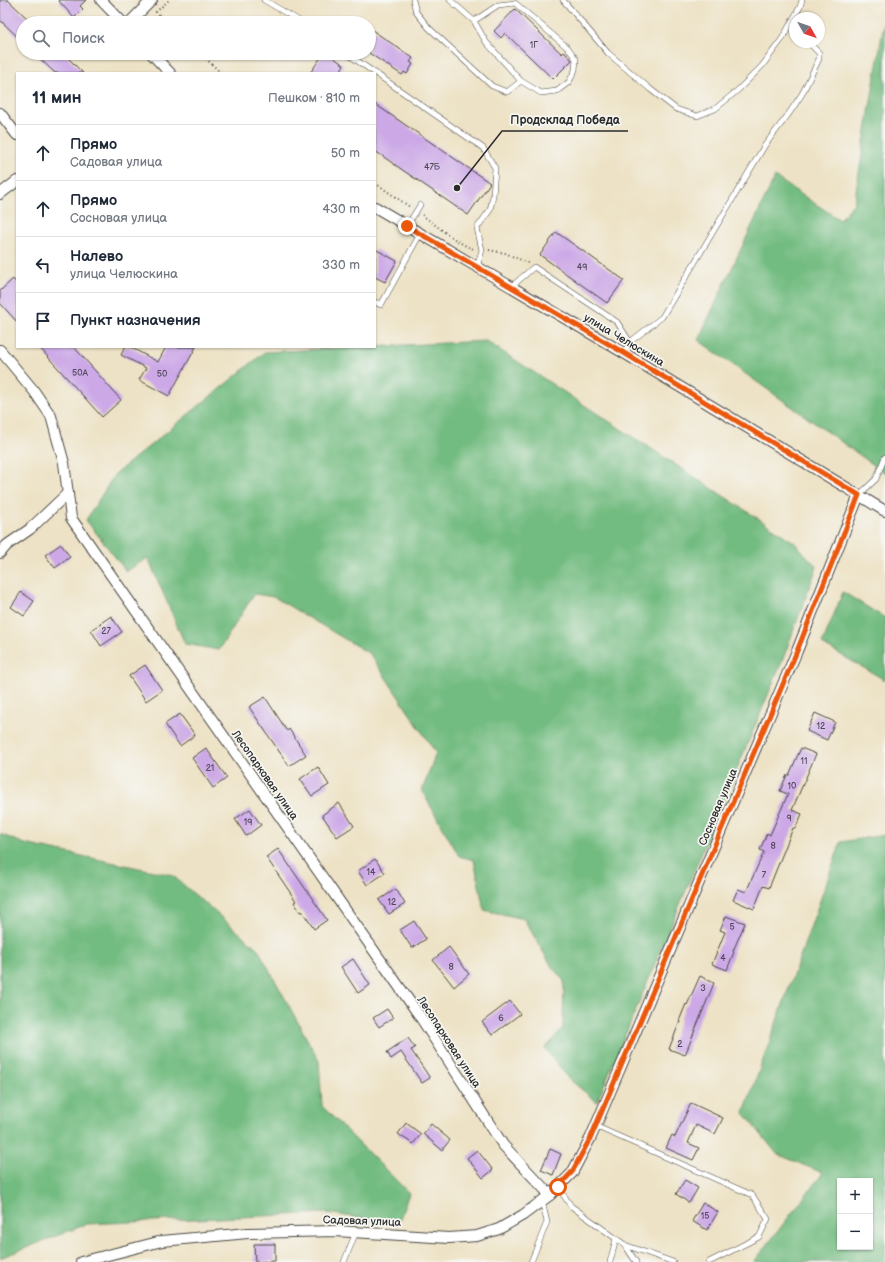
<!DOCTYPE html>
<html lang="ru">
<meta charset="utf-8">
<style>
body{margin:0;font-family:"Balsamiq Sans",sans-serif;background:#f2f2f3;color:#1f2937}
.controls{position:absolute;right:12px;bottom:12px;display:grid;overflow:hidden;border-radius:0px;box-shadow:0 1px 3px #0004}
.controls button{width:36px;height:36px;display:grid;place-items:center;padding:0;border:0;border-bottom:1px solid #e0e1e3;background:#fff;color:#1f2937;font:20px sans-serif}
.compass{position:absolute;left:789px;top:12px;width:36px;height:36px;border-radius:50%;background:#fff;box-shadow:0 1px 3px #0004;rotate:130deg}
.stop{position:absolute;width:12px;height:12px;margin:-9px;border:3px solid #ea580c;border-radius:50%;background:#fff}
.stop.end{background:#ea580c;border-color:#fff;box-shadow:0 1px 4px #0008}
.list{margin:0;padding:0;list-style:none}
h2{display:flex;justify-content:space-between;align-items:center;height:52px;margin:0;padding:0 16px;font-size:17px}
h2 small{font-size:13px;font-weight:400;color:#747a83}
.list li{display:grid;grid-template-columns:26px 1fr auto;gap:12px;align-items:center;box-sizing:border-box;height:56px;padding:0 16px;border-top:1px solid #e0e1e3}
.list b{display:block;font-size:15px;white-space:nowrap}
.list p{margin:0;font-size:13px;white-space:nowrap;color:#747a83}
.list em{font-size:13px;font-style:normal;color:#747a83}
.icon{flex:none;width:22px;height:22px;fill:none;stroke:currentColor;stroke-width:2;stroke-linecap:round;stroke-linejoin:round}
.map{position:relative;flex:none;width:885px;height:1262px;overflow:hidden}
.search{position:absolute;background:#fff;box-shadow:0 1px 3px #0004;left:16px;top:16px;width:360px;height:44px;display:flex;align-items:center;gap:10px;box-sizing:border-box;padding:0 14px;border-radius:22px;color:#747a83;font-size:15px}
.panel{position:absolute;background:#fff;box-shadow:0 1px 3px #0004;left:16px;top:72px;width:360px;height:276px;border-radius:0px}
.map>svg:first-child{display:block}
</style>
<div class="map">
<svg width="885" height="1262" viewBox="0 0 885 1262">
<rect width="100%" height="100%" fill="#f6f6f2"/>
<filter id="ink" filterUnits="userSpaceOnUse"><feTurbulence type="fractalNoise" baseFrequency=".025" numOctaves="2"/><feDisplacementMap in="SourceGraphic" scale="8" xChannelSelector="R" yChannelSelector="G"/><feConvolveMatrix kernelMatrix="1 2 1 2 8 2 1 2 1" color-interpolation-filters="sRGB"/></filter>
<filter id="wash" filterUnits="userSpaceOnUse"><feTurbulence type="fractalNoise" baseFrequency=".012" numOctaves="4" result="noise"/><feDisplacementMap in="SourceGraphic" scale="16" xChannelSelector="R" yChannelSelector="G"/><feGaussianBlur stdDeviation="0.9" result="paint"/><feColorMatrix in="noise" values="0 0 0 0 0 0 0 0 0 0 0 0 0 0 0 0 0 1.4 0 .05"/><feComposite in="paint" operator="in"/></filter>
<g filter="url(#wash)">
<rect width="100%" height="100%" fill="#ede2c5"/>
<!-- forest -->
<g fill="#73bc81" stroke="#4f7456" fill-rule="evenodd">
<path d="M 885,17 L 885,473 L 698,340 L 775,177 L 840,220 L 854,203 Z"/>
<path d="M 486,341 L 794,542 L 817,567 L 781,664 L 597,1102 L 569,1079 L 545,1048 L 563,1028 L 564,981 L 552,967 L 524,919 L 484,910 L 474,860 L 459,856 L 422,791 L 436,753 L 370,654 L 274,597 L 254,594 L 219,650 L 185,644 L 148,558 L 126,571 L 86,520 L 115,474 L 265,352 Z"/>
<path d="M 843,592 L 885,618 L 885,680 L 822,644 Z"/>
<path d="M 0,834 L 25,844 L 172,875 L 258,949 L 319,1061 L 322,1106 L 409,1193 L 398,1224 L 327,1213 L 87,1224 L 0,1258 Z"/>
<path d="M 885,835 L 885,1262 L 754,1262 L 823,1173 L 777,1154 L 744,1113 L 841,842 ZM 840,1181 L 870,1181 L 870,1247 L 840,1247 Z"/>
</g>
<g id="blocks">
<!-- building -->
<g fill="#cca8e7">
<path d="M 0,0 L 8,0 L 32,23 L 23,23 L 23,42 L 0,20 Z"/>
<path d="M 58,0 L 86,0 L 80,6 L 83,9 L 74,18 Z"/>
<path d="M 515,9 L 562,54 L 564,52 L 572,60 L 553,79 L 505,33 L 501,38 L 494,31 Z"/>
<path d="M 369,28 L 413,58 L 410,62 L 413,64 L 407,74 L 404,72 L 402,75 L 369,53 Z"/>
<path d="M 34,53 L 63,53 L 83,73 L 55,73 Z"/>
<path d="M 324,53 L 327,53 L 344,65 L 339,73 L 310,73 Z"/>
<path d="M 375,104 L 490,183 L 468,215 L 375,151 Z"/>
<path d="M 556,232 L 624,280 L 607,303 L 540,255 Z"/>
<path d="M 375,249 L 397,261 L 385,282 L 375,277 Z"/>
<path d="M 13,279 L 17,284 L 17,322 L 0,303 L 0,291 Z"/>
<path d="M 39,347 L 74,347 L 121,400 L 102,417 Z"/>
<path d="M 125,347 L 130,347 L 158,362 L 166,347 L 196,347 L 169,396 L 139,380 L 146,368 L 121,355 Z"/>
<path d="M 61,544 L 70,557 L 55,568 L 45,555 Z"/>
<path d="M 21,592 L 34,601 L 24,616 L 11,607 Z"/>
<path d="M 111,616 L 122,632 L 101,646 L 91,630 Z"/>
<path d="M 145,665 L 162,690 L 146,701 L 129,676 Z"/>
<path d="M 265,697 L 287,731 L 289,729 L 306,755 L 289,766 L 249,707 Z"/>
<path d="M 815,713 L 835,722 L 827,740 L 807,731 Z"/>
<path d="M 180,714 L 195,735 L 180,746 L 165,724 Z"/>
<path d="M 206,748 L 227,778 L 213,788 L 192,758 Z"/>
<path d="M 801,748 L 816,754 L 792,810 L 802,814 L 795,829 L 793,828 L 769,888 L 763,886 L 754,909 L 733,900 L 738,889 L 746,892 L 764,852 L 760,850 L 767,833 L 770,835 L 788,794 L 780,791 L 787,775 L 789,775 Z"/>
<path d="M 318,767 L 329,785 L 312,796 L 300,779 Z"/>
<path d="M 339,803 L 354,826 L 337,837 L 322,815 Z"/>
<path d="M 250,809 L 261,825 L 246,836 L 235,819 Z"/>
<path d="M 278,849 L 327,920 L 314,929 L 302,911 L 300,912 L 294,902 L 296,901 L 266,857 Z"/>
<path d="M 375,859 L 385,873 L 367,885 L 358,871 Z"/>
<path d="M 396,889 L 405,904 L 389,914 L 379,900 Z"/>
<path d="M 726,916 L 745,923 L 733,951 L 734,952 L 727,970 L 712,964 L 725,932 L 720,930 Z"/>
<path d="M 414,921 L 426,939 L 412,948 L 400,930 Z"/>
<path d="M 449,947 L 469,974 L 454,987 L 433,960 Z"/>
<path d="M 353,959 L 370,985 L 358,993 L 341,967 Z"/>
<path d="M 700,976 L 714,983 L 685,1055 L 669,1049 L 680,1021 L 679,1021 L 686,1004 L 687,1005 Z"/>
<path d="M 510,1001 L 520,1014 L 492,1035 L 482,1022 Z"/>
<path d="M 387,1009 L 393,1018 L 379,1027 L 373,1018 Z"/>
<path d="M 408,1038 L 415,1048 L 411,1050 L 430,1078 L 422,1083 L 401,1052 L 391,1059 L 387,1052 Z"/>
<path d="M 691,1103 L 723,1118 L 715,1134 L 696,1125 L 688,1143 L 699,1148 L 693,1160 L 666,1148 L 672,1135 L 675,1137 Z"/>
<path d="M 406,1123 L 421,1134 L 413,1144 L 398,1134 Z"/>
<path d="M 431,1124 L 450,1140 L 442,1150 L 423,1134 Z"/>
<path d="M 550,1149 L 561,1154 L 553,1175 L 541,1170 Z"/>
<path d="M 477,1150 L 493,1170 L 483,1178 L 467,1158 Z"/>
<path d="M 685,1180 L 698,1188 L 689,1203 L 676,1194 Z"/>
<path d="M 703,1203 L 718,1212 L 707,1230 L 692,1221 Z"/>
<path d="M 254,1244 L 275,1244 L 275,1261 L 255,1262 Z"/>
</g>
</g>
</g>
<g filter="url(#ink)">
<use href="#blocks" fill-opacity="0" stroke="#484642" stroke-width="1"/>
<g fill="none" stroke-linecap="round" stroke-linejoin="round">
<defs>
<g id="service">
<path d="M 264,0 L 303,23"/>
<path d="M 413,0 L 416,12 L 429,28 L 492,86 L 507,92 L 521,81"/>
<path d="M 450,0 L 474,21 L 486,42 L 521,81 L 541,93 L 557,91 L 569,82 L 575,70 L 576,59 L 568,48 L 515,3 L 498,5 L 474,21"/>
<path d="M 563,0 L 608,53 L 650,89 L 676,109 L 697,116 L 715,109 L 738,90 L 762,66 L 782,39 L 800,7 L 802,0"/>
<path d="M 346,53 L 375,73"/>
<path d="M 375,73 L 483,148 L 495,168 L 493,196 L 490,210 L 477,228 L 482,250 L 477,267"/>
<path d="M 407,226 L 420,205"/>
<path d="M 511,287 L 534,267 L 617,322 L 630,342"/>
<path d="M 375,302 L 381,305 L 420,234"/>
<path d="M 624,353 L 630,342 L 662,317 L 765,145 L 788,115 L 802,94 L 819,59 L 819,53 L 808,42"/>
<path d="M 859,495 L 876,479 L 885,457"/>
<path d="M 595,1126 L 752,1195 L 768,1219 L 759,1237 L 709,1262"/>
<path d="M 558,1187 L 571,1206 L 625,1245 L 673,1262"/>
<path d="M 625,1245 L 636,1262"/>
<path d="M 344,1262 L 356,1232"/>
<path d="M 531,1262 L 547,1222 L 542,1201"/>
<path d="M 610,1262 L 616,1239"/>
</g>
<g id="minor">
<path d="M 101,0 L 123,23"/>
<path d="M 129,23 L 152,0"/>
<path d="M 151,53 L 170,73"/>
<path d="M 0,113 L 17,135"/>
<path d="M 0,194 L 17,181"/>
<path d="M 375,207 L 624,353 L 885,511"/>
<path d="M 0,350 L 34,391 L 51,416 L 64,463 L 71,518 L 419,1015 L 503,1145 L 550,1195"/>
<path d="M 0,553 L 7,545 L 30,529 L 68,493"/>
<path d="M 81,1262 L 162,1241 L 248,1233 L 336,1231 L 449,1238 L 477,1236 L 499,1229 L 523,1215 L 550,1195 L 572,1173 L 591,1137 L 797,651 L 859,495"/>
</g>
</defs>
<!-- service casing -->
<use href="#service" stroke="#484642" stroke-width="6"/>
<!-- minor casing -->
<use href="#minor" stroke="#484642" stroke-width="12"/>
<!-- path -->
<g stroke="#484642" stroke-width="2" stroke-dasharray="1 3" stroke-linecap="butt">
<path d="M 168,23 L 156,12 L 169,0"/>
<path d="M 200,53 L 221,73"/>
<path d="M 375,183 L 410,207"/>
<path d="M 422,215 C 433,223 463,248 475,249"/>
<path d="M 489,250 L 505,253 L 528,263"/>
</g>
<!-- service -->
<use href="#service" stroke="#fff" stroke-width="5"/>
<!-- minor -->
<use href="#minor" stroke="#fff" stroke-width="10"/>
</g>
</g>
<g fill="none" stroke-linecap="round" stroke-linejoin="round" filter="url(#ink)">
<!-- route -->
<path stroke="#ea580c" stroke-width="5" d="M 407,226 L 624,353 L 859,495 L 797,651 L 591,1137 L 572,1172 L 558,1187"/>
</g>
<g text-anchor="middle" dominant-baseline="central" stroke-width="3.5" stroke-linejoin="round" paint-order="stroke">
<!-- number labels -->
<g font-size="9" fill="#534a5a">
<text x="534" y="45">1Г</text>
<text x="432" y="167">47Б</text>
<text x="582" y="267">49</text>
<text x="80" y="373">50А</text>
<text x="162" y="374">50</text>
<text x="106" y="631">27</text>
<text x="821" y="726">12</text>
<text x="804" y="761">11</text>
<text x="210" y="768">21</text>
<text x="792" y="786">10</text>
<text x="789" y="818">9</text>
<text x="248" y="822">19</text>
<text x="773" y="846">8</text>
<text x="371" y="872">14</text>
<text x="764" y="875">7</text>
<text x="392" y="902">12</text>
<text x="732" y="927">5</text>
<text x="723" y="958">4</text>
<text x="451" y="967">8</text>
<text x="703" y="988">3</text>
<text x="501" y="1018">6</text>
<text x="680" y="1044">2</text>
<text x="705" y="1216">15</text>
</g>
<!-- street labels -->
<g font-size="11" fill="#2b2b2b" stroke="#f6f6f2">
<text transform="translate(624 340) rotate(31)">улица Челюскина</text>
<text transform="translate(265 775) rotate(55)">Лесопарковая улица</text>
<text transform="translate(718 807) rotate(-67)">Сосновая улица</text>
<text transform="translate(449 1042) rotate(57)">Лесопарковая улица</text>
<text transform="translate(362 1221) rotate(2)">Садовая улица</text>
</g>
</g>
<!-- callouts -->
<path fill="none" stroke="#2b2b2b" stroke-width="1.5" d="M457 188L502 131H628"/>
<circle fill="#2b2b2b" stroke="#f6f6f2" stroke-width="1.5" cx="457" cy="188" r="4"/>
<g font-size="12" text-anchor="middle" font-weight="bold" fill="#2b2b2b" stroke="#f6f6f2" stroke-width="3.5" stroke-linejoin="round" paint-order="stroke">
<text x="565" y="124">Продсклад Победа</text>
</g>
</svg>
<div class="controls">
<button>+</button>
<button>−</button>
</div>
<svg class="compass" viewBox="-18 -18 36 36"><path d="M0-13l5 13h-10z" fill="#e53935"/><path d="M0 13l5-13h-10z" fill="#747a83"/></svg>
<div class="stop" style="left:558px;top:1187px"></div>
<div class="stop end" style="left:407px;top:226px"></div>
<div class="search"><svg class="icon" aria-label="search" viewBox="0 0 24 24"><circle cx="10" cy="10" r="6"/><path d="M15 15l6 6"/></svg>Поиск</div>
<section class="panel">
<h2>11 мин<small>Пешком · 810 m</small></h2>
<ul class="list">
<li><svg class="icon" aria-label="ahead" viewBox="0 0 24 24"><path d="M12 20V5M6 11l6-6 6 6"/></svg><div><b>Прямо</b><p>Садовая улица</p></div><em>50 m</em></li>
<li><svg class="icon" aria-label="ahead" viewBox="0 0 24 24"><path d="M12 20V5M6 11l6-6 6 6"/></svg><div><b>Прямо</b><p>Сосновая улица</p></div><em>430 m</em></li>
<li><svg class="icon" aria-label="left" viewBox="0 0 24 24"><path d="M17 20v-9H6M10 6l-5 5 5 5"/></svg><div><b>Налево</b><p>улица Челюскина</p></div><em>330 m</em></li>
<li><svg class="icon" aria-label="arrive" viewBox="0 0 24 24"><path d="M6 21V4h12l-3 4 3 4H6"/></svg><div><b>Пункт назначения</b></div></li>
</ul>
</section>
</div>
